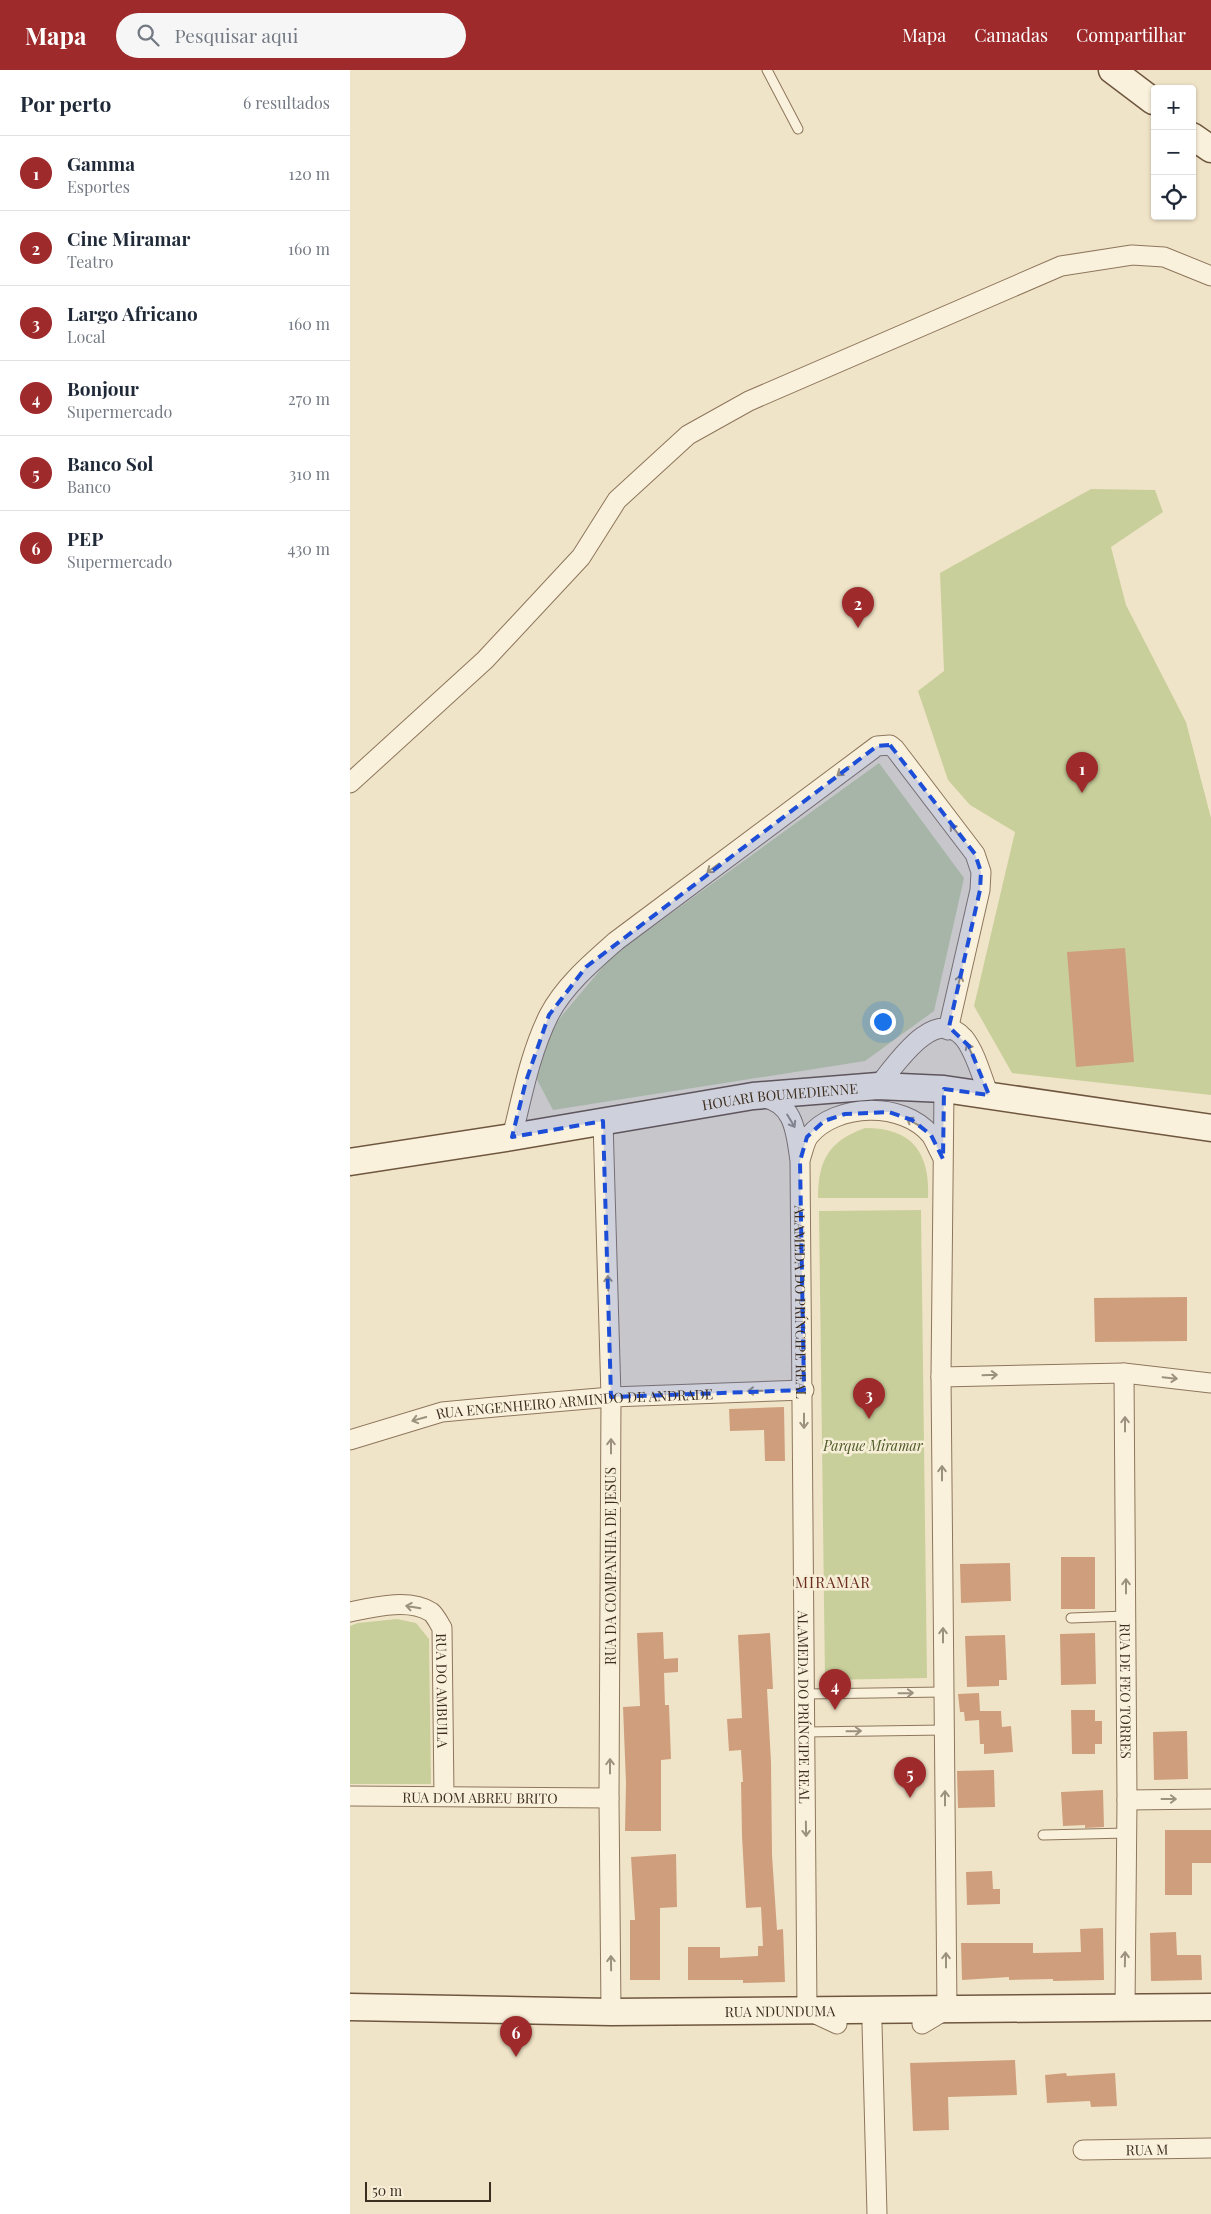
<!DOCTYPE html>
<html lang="pt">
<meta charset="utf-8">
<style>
body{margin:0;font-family:"Playfair Display",serif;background:#f6f6f7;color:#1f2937}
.controls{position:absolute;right:15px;top:15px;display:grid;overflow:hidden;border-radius:5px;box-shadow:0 1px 4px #0004}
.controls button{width:45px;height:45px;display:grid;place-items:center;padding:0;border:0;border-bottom:1px solid #e0e1e3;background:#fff;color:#1f2937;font:25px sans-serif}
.scale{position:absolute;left:15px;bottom:12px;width:126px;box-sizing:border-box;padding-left:5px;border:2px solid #3d2e20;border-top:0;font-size:14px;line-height:18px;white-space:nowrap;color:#3d2e20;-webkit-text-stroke:4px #f7eed8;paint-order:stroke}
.you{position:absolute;left:532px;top:951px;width:18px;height:18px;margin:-12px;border:4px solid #fff;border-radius:50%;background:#1a73e8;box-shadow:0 0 0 8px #1a73e833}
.badge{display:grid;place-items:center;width:32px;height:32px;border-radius:50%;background:#9e2a2b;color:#fff;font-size:16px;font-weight:700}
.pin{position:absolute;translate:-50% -41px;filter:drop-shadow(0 1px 2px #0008)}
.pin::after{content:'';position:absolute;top:26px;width:18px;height:15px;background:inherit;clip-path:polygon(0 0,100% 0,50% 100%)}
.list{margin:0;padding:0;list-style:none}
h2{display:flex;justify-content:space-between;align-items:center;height:65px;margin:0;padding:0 20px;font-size:21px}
h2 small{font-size:16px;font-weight:400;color:#747a83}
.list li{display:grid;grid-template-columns:32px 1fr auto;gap:15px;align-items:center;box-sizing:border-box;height:75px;padding:0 20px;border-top:1px solid #e0e1e3}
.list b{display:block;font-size:19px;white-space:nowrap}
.list p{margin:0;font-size:16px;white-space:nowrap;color:#747a83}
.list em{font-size:16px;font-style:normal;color:#747a83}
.icon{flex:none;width:28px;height:28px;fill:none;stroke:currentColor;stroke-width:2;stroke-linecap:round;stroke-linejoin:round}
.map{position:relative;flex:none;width:861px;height:2144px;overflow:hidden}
header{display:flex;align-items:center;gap:30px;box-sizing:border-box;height:70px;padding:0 25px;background:#9e2a2b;color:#fff}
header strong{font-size:24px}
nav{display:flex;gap:28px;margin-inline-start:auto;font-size:18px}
.search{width:350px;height:45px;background:#f6f6f7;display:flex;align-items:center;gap:12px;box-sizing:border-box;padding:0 18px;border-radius:28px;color:#747a83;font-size:19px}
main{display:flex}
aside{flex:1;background:#fff}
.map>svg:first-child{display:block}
</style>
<header>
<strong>Mapa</strong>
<div class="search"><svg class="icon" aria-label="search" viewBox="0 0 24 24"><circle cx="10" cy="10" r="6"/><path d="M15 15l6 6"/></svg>Pesquisar aqui</div>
<nav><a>Mapa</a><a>Camadas</a><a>Compartilhar</a></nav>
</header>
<main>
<aside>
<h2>Por perto<small>6 resultados</small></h2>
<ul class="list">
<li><span class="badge">1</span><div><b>Gamma</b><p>Esportes</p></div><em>120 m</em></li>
<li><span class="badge">2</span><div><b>Cine Miramar</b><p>Teatro</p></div><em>160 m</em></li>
<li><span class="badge">3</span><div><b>Largo Africano</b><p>Local</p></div><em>160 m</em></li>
<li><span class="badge">4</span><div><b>Bonjour</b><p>Supermercado</p></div><em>270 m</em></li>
<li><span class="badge">5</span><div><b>Banco Sol</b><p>Banco</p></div><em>310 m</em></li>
<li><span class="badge">6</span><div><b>PEP</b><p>Supermercado</p></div><em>430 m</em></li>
</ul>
</aside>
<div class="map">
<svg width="861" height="2144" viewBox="0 0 861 2144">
<rect width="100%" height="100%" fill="#f0e4c8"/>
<!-- green -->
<g fill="#c9cf9b">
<path d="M 741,419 L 805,420 L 813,442 L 761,477 L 776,535 L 836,652 L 861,748 L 861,1025 L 662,1003 L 624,936 L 665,762 L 620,735 L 598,710 L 568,621 L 594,601 L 590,503 Z"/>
<path d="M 529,693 L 614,808 L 584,941 L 515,991 L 203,1040 L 182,1000 L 209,949 L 262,886 Z"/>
<path d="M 515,1058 C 562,1058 580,1082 578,1128 L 468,1128 C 468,1090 479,1071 515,1058 Z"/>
<path d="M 571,1140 L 577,1608 L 475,1610 L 469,1141 Z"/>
<path d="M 47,1549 L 66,1553 L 79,1569 L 81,1714 L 0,1714 L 0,1556 L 8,1553 Z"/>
</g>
<!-- building -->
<g fill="#cf9f7d">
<path d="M 775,878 L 784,992 L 726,997 L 717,882 Z"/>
<path d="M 837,1227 L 837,1271 L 745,1272 L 744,1228 Z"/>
<path d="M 434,1337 L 435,1391 L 415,1391 L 414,1360 L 380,1361 L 379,1339 Z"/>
<rect x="711" y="1487" width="34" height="52"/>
<path d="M 660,1493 L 661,1531 L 611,1533 L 610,1494 Z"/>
<path d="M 313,1562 L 314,1589 L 328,1588 L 328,1602 L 314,1603 L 315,1635 L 319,1635 L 321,1689 L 311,1690 L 311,1761 L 275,1761 L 276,1713 L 273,1637 L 290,1636 L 287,1563 Z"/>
<path d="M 420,1563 L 423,1619 L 417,1619 L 421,1692 L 422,1785 L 427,1860 L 433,1859 L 435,1912 L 393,1913 L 393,1910 L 338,1910 L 338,1877 L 370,1877 L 370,1888 L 408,1886 L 408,1876 L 413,1876 L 411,1837 L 396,1838 L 392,1766 L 391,1712 L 393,1712 L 391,1680 L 379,1681 L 377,1649 L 392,1648 L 388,1565 Z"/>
<path d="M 745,1563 L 746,1614 L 711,1615 L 710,1564 Z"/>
<path d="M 655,1565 L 657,1610 L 649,1610 L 649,1616 L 617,1617 L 615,1566 Z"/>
<path d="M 629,1623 L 630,1641 L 651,1641 L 652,1657 L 661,1656 L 663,1682 L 634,1684 L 634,1674 L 630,1674 L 629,1650 L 615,1651 L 614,1642 L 610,1642 L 608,1624 Z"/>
<path d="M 721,1640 L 745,1640 L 745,1651 L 752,1651 L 752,1674 L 745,1674 L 745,1684 L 722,1684 Z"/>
<path d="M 837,1661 L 838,1709 L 804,1710 L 803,1662 Z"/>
<path d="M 644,1700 L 645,1737 L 608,1738 L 607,1701 Z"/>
<path d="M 753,1720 L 754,1757 L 735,1758 L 735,1755 L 713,1756 L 711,1722 Z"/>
<path d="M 815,1760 L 861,1760 L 861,1793 L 842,1793 L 842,1825 L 815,1825 Z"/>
<path d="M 326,1784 L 327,1837 L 310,1838 L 310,1910 L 280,1910 L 280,1850 L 285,1850 L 281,1787 Z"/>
<path d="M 642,1801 L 643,1819 L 650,1819 L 650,1834 L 617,1835 L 616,1802 Z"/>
<path d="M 753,1858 L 754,1910 L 703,1911 L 703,1909 L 659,1910 L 659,1907 L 612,1910 L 611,1873 L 683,1873 L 683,1883 L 731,1882 L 730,1859 Z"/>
<path d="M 826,1862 L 827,1885 L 851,1885 L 852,1910 L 801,1911 L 800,1863 Z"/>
<path d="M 665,1990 L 667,2025 L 598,2027 L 599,2060 L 563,2061 L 560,1993 Z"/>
<path d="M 716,2003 L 717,2006 L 765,2003 L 767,2036 L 741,2037 L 740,2031 L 697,2033 L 695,2005 Z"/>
</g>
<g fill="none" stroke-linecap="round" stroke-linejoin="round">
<defs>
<g id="lane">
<path d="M 417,0 L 448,59"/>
<path d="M 721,1548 L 776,1546"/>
<path d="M 455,1624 L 593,1622"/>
<path d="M 455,1662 L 594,1660"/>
<path d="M 693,1765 L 777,1763"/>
</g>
<g id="street">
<path d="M 0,713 L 135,590 L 231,487 L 267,430 L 338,365 L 399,331 L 711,196 L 782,185 L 814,187 L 861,206"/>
<path d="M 528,1016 C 545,996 584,934 614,968 C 626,983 632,1008 639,1025"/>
<path id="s1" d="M 409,1027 C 445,1031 446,1063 450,1091 L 457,1940 L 487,1954"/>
<path d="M 253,1051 L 261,1327 L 259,1728 L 261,1942"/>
<path d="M 162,1067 C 172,1027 180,983 199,945 C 214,916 241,893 266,871 L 527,676 L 540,675 L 545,679 L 625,784 L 631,802 L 630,820 L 598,960"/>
<path d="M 451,1087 C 453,1081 455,1071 459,1066 C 486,1033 553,1031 581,1065 C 585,1071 588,1079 592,1086"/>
<path id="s2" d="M 774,1303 L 777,1730 L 775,1937"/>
<path d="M 591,1307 L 774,1303 L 861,1313"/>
<path id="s3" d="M 0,1370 L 92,1342 L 145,1337 L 261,1327 L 454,1320"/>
<path id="s4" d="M 0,1542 C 24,1537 59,1528 81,1542 C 85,1545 89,1553 92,1558 L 94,1726"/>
<path id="s5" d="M 0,1726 L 259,1728"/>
<path d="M 777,1730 L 861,1729"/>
<path d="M 522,1954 L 527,2144"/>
<path d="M 572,1954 L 597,1939 L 591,1307 L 594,1019"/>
<path id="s6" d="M 733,2080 L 861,2078"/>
</g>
<g id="secondary">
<path d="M 762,0 L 803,31"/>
<path d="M 842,66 L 861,79"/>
<path id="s7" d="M 0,1092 L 162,1067 L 403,1026 L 528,1016 L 594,1019 L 861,1058"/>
<path id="s8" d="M 0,1937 L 261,1942 L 861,1937"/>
</g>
</defs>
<!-- lane casing -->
<use href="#lane" stroke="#8d765c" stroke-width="11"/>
<!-- street casing -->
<use href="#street" stroke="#8d765c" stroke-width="21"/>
<!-- secondary casing -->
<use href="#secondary" stroke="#6f573f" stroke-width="29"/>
<!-- lane -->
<use href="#lane" stroke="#faf1dc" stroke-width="9"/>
<!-- street -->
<use href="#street" stroke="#faf1dc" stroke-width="19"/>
<!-- secondary -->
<use href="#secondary" stroke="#faf1dc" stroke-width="26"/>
</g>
<!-- one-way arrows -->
<defs><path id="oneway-shaft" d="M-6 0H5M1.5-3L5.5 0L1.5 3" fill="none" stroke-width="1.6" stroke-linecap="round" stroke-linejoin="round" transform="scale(1.25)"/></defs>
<g stroke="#9c907e">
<use href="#oneway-shaft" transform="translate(493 701) rotate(143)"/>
<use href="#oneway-shaft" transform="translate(605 760) rotate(-129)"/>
<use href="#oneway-shaft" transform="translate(363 798) rotate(143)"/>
<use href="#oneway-shaft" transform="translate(609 912) rotate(-77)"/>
<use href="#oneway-shaft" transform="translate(620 980) rotate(-116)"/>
<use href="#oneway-shaft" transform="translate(441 1051) rotate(59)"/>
<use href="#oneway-shaft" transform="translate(563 1052) rotate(-149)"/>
<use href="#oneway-shaft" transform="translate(258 1213) rotate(-92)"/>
<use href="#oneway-shaft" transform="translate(640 1305) rotate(-2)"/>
<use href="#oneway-shaft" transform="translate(820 1308) rotate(6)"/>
<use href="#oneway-shaft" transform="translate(405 1321) rotate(179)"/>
<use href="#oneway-shaft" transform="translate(69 1349) rotate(165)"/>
<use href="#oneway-shaft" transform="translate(454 1351) rotate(90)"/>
<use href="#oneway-shaft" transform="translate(775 1354) rotate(-90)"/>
<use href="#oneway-shaft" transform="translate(261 1376) rotate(-90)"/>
<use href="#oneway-shaft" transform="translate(592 1403) rotate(-90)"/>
<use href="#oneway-shaft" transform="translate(776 1516) rotate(-90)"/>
<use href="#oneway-shaft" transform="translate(63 1537) rotate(-170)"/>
<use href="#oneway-shaft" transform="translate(593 1565) rotate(-90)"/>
<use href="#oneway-shaft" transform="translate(556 1623) rotate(-1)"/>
<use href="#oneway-shaft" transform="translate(504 1661) rotate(-1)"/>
<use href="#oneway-shaft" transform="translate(260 1696) rotate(-90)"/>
<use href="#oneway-shaft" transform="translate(595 1728) rotate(-90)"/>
<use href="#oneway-shaft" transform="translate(819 1729)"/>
<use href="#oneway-shaft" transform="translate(456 1759) rotate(89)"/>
<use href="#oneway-shaft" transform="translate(775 1889) rotate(-89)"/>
<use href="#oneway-shaft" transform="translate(596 1890) rotate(-90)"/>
<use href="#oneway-shaft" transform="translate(261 1893) rotate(-91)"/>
</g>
<!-- marked area -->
<path fill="#1d4ed8" fill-opacity="0.2" stroke="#1d4ed8" stroke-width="4" stroke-dasharray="10 6" stroke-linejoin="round" d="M 540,675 L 625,784 L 631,802 L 630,820 L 599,957 L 619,976 L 639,1025 L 594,1019 L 593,1089 L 581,1065 L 562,1050 L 539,1042 L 495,1044 L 474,1051 L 457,1067 L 450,1091 L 454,1320 L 261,1327 L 253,1051 L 162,1067 L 176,1011 L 199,945 L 236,897 L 527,676 Z"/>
<g text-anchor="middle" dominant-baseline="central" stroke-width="5" stroke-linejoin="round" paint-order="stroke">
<!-- street labels -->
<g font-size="14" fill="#3d2e20" stroke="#f7eed8">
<text stroke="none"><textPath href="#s7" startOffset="435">HOUARI BOUMEDIENNE</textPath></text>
<text stroke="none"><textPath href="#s1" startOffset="225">ALAMEDA DO PRÍNCIPE REAL</textPath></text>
<text stroke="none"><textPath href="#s3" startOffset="229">RUA ENGENHEIRO ARMINDO DE ANDRADE</textPath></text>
<text transform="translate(260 1496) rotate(-90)">RUA DA COMPANHIA DE JESUS</text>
<text stroke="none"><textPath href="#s2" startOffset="318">RUA DE FEO TORRES</textPath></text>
<text stroke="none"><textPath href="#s4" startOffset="165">RUA DO AMBUILA</textPath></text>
<text stroke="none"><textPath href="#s1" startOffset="630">ALAMEDA DO PRÍNCIPE REAL</textPath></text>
<text stroke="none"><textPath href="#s5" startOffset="130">RUA DOM ABREU BRITO</textPath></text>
<text stroke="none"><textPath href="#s8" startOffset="430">RUA NDUNDUMA</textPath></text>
<text stroke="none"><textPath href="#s6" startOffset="64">RUA M</textPath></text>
</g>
<!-- park labels -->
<g font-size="14" font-style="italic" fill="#4d5a26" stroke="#f7eed8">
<text x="523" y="1375">Parque Miramar</text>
</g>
<!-- neighbourhood labels -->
<g font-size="15" letter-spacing="1" fill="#6b2e1e" stroke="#f7eed8">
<text x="483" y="1512">MIRAMAR</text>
</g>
</g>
</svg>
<div class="controls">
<button>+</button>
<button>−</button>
<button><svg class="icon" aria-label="locate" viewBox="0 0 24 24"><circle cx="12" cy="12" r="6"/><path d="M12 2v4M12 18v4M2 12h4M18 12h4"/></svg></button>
</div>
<div class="scale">50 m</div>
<div class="you"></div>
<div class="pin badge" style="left:732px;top:723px">1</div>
<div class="pin badge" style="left:508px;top:558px">2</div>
<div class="pin badge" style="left:519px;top:1349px">3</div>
<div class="pin badge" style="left:485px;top:1640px">4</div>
<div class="pin badge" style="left:560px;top:1728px">5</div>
<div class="pin badge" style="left:166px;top:1987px">6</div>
</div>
</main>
